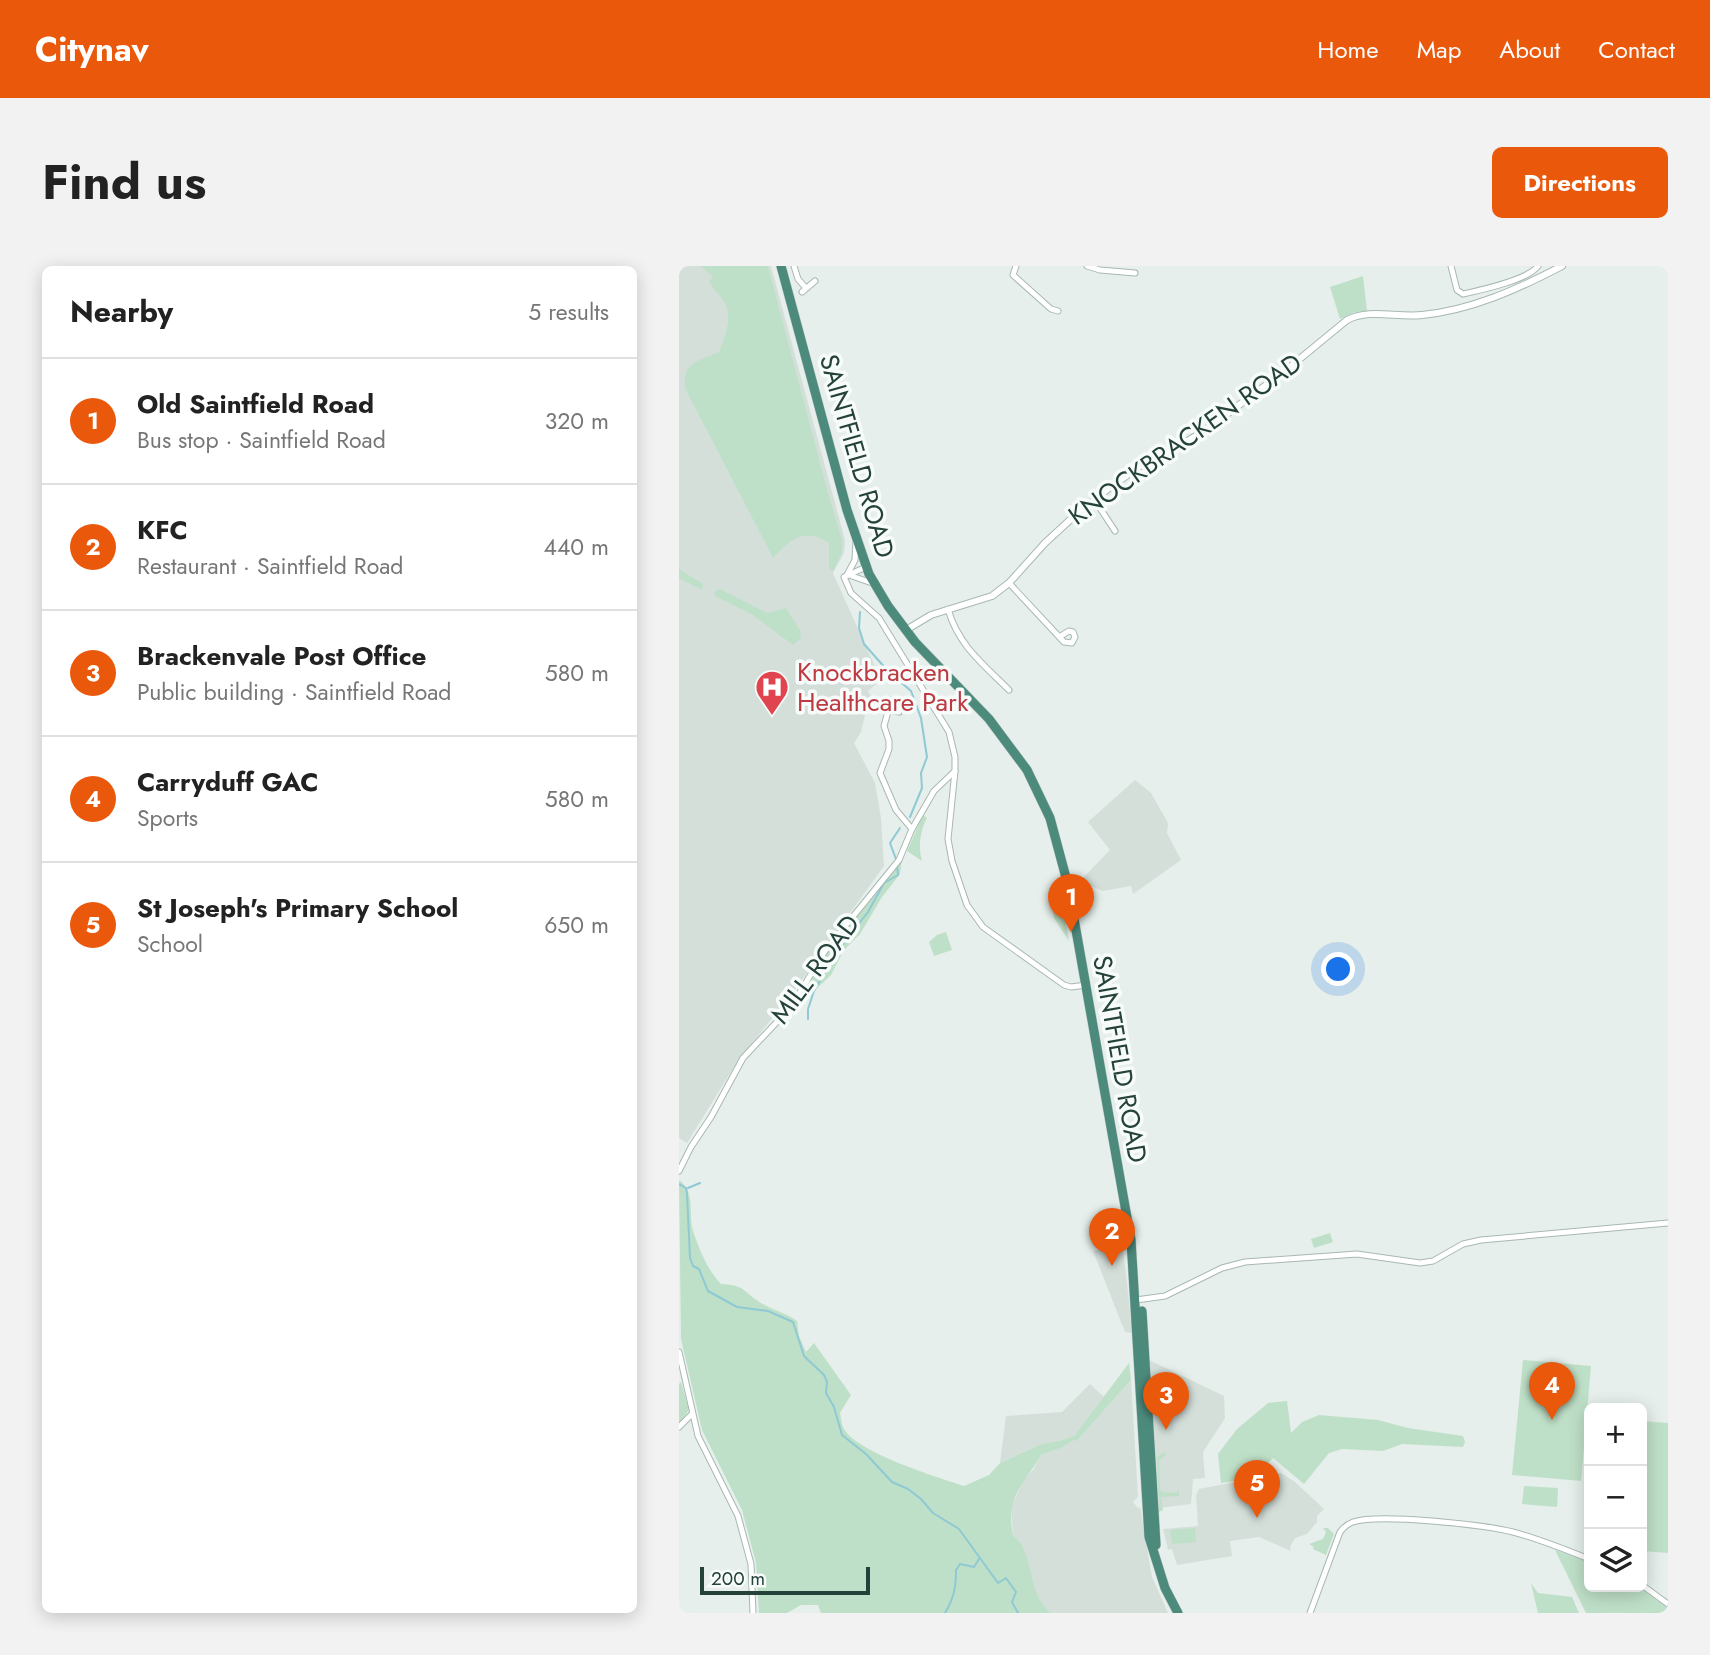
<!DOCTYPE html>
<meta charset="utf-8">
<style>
body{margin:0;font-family:Jost,sans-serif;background:#f2f2f2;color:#222}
.controls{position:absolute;right:21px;bottom:21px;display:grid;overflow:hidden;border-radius:10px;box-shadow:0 4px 18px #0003}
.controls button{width:63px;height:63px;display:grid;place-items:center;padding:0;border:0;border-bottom:2px solid #e0e0e0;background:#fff;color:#222;font:35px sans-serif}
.scale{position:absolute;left:21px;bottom:18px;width:170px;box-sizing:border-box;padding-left:7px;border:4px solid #24423a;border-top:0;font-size:19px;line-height:24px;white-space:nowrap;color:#24423a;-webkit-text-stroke:5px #f7fbf9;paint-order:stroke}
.you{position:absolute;left:660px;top:704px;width:24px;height:24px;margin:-18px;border:5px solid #fff;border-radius:50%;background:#1a73e8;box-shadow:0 0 0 10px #1a73e833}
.badge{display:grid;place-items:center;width:46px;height:46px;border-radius:50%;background:#ea580c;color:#fff;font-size:23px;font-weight:700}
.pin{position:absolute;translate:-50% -58px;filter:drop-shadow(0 2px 4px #0008)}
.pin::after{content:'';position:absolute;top:37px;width:24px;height:21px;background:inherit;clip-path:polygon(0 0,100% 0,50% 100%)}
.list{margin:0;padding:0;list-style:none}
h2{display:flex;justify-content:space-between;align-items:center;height:91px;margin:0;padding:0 28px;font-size:30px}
h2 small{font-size:23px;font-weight:400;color:#767676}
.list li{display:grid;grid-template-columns:46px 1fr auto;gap:21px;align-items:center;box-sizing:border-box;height:126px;padding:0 28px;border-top:2px solid #e0e0e0}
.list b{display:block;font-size:26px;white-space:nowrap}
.list p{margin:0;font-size:23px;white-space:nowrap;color:#767676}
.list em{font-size:23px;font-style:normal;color:#767676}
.icon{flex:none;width:38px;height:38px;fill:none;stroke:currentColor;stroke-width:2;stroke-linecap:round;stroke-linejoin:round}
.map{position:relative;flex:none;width:989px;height:1347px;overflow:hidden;border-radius:10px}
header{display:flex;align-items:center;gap:42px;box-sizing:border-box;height:98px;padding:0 35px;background:#ea580c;color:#fff}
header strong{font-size:33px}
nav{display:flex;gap:38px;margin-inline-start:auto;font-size:24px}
.intro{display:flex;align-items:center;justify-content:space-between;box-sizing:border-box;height:168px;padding:0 42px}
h1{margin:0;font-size:49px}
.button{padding:18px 32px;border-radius:10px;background:#ea580c;color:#fff;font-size:24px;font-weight:700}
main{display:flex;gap:42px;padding:0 42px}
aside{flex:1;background:#fff;border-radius:10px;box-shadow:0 4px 18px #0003}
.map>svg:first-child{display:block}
</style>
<header>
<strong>Citynav</strong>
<nav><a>Home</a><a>Map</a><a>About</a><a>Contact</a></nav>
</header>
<div class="intro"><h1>Find us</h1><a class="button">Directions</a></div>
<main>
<aside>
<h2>Nearby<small>5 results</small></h2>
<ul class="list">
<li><span class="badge">1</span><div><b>Old Saintfield Road</b><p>Bus stop · Saintfield Road</p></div><em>320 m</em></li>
<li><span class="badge">2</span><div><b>KFC</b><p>Restaurant · Saintfield Road</p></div><em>440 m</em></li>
<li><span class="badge">3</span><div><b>Brackenvale Post Office</b><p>Public building · Saintfield Road</p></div><em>580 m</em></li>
<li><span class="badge">4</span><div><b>Carryduff GAC</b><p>Sports</p></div><em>580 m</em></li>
<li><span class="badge">5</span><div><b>St Joseph's Primary School</b><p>School</p></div><em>650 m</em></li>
</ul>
</aside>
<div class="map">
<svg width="989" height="1347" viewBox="0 0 989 1347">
<rect width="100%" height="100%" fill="#e6efeb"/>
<!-- built -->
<g fill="#d4dfda">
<path d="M 0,0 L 92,0 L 166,274 L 165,287 L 154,307 L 202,414 L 189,425 L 193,432 L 189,436 L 182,466 L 175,477 L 196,517 L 202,552 L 205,600 L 114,726 L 58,796 L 8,877 L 0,872 Z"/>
<path d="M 456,514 L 472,527 L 489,557 L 488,567 L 502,594 L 454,628 L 452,620 L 424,625 L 407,618 L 403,613 L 431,584 L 409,556 Z"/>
<path d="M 443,978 L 448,1016 L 453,1067 L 446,1066 L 414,985 Z"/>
<path d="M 470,1094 L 545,1130 L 546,1152 L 524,1186 L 526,1212 L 514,1213 L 512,1238 L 480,1242 Z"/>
<path d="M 452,1114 L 459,1231 L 454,1236 L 459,1242 L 461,1241 L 473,1311 L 489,1347 L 371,1347 L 358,1331 L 342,1281 L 339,1273 L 334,1269 L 332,1241 L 345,1213 L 354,1204 L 362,1189 L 382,1182 L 396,1172 L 398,1175 Z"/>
<path d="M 411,1118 L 425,1131 L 396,1169 L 384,1174 L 362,1178 L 321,1197 L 327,1150 L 383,1146 Z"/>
<path d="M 602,1207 L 616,1216 L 645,1243 L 638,1250 L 638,1256 L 628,1268 L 616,1272 L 611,1281 L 612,1285 L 580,1271 L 551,1275 L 553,1290 L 498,1299 L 493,1283 L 489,1284 L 484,1263 L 519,1260 L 517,1229 L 520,1223 Z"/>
</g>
<!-- green -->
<g fill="#bfe0c8">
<path d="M 22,0 L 89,0 L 149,227 L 163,274 L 163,287 L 154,305 L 150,303 L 150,277 C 125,261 112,273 94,292 L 7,124 C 1,97 19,95 40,86 C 46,71 55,49 44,34 C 39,27 34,23 30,15 L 34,11 Z"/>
<path d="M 684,10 L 688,45 L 676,46 L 661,53 L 651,21 Z"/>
<path d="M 0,303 L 24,318 L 23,324 L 0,312 Z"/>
<path d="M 41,323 L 88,347 L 107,342 L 121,364 L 122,372 L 114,379 L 72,348 L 36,330 L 36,325 Z"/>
<path d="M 244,549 L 248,552 C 241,565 239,580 243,595 L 228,585 Z"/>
<path d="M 223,594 L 221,608 L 203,631 L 181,668 L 165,684 L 152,709 L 130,730 L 120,731 L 150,684 Z"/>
<path d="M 382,634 L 390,675 L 375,652 L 372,637 Z"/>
<path d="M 267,666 L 273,684 L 255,690 L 250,676 L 258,669 Z"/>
<path d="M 0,914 C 17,926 9,947 14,965 C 21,985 28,1003 42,1018 C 67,1019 64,1026 82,1037 C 93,1044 107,1047 118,1055 L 120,1070 L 127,1086 L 135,1077 L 172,1129 L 161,1147 C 162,1152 163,1160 165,1163 C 179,1187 258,1211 285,1220 L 310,1209 L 321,1197 L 362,1178 L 384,1174 L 396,1169 L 450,1097 L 452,1114 L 397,1176 L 396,1173 L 382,1182 L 362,1189 C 345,1219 326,1230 334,1269 C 350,1281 351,1311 358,1328 C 360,1335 367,1341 371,1347 L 142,1347 L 139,1339 L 122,1339 L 108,1347 L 80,1347 L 77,1297 L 63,1244 L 23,1164 L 2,1073 Z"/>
<path d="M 651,967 L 654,976 L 635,982 L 632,973 Z"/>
<path d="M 844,1094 L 912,1100 L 902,1215 L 833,1209 Z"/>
<path d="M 2,1116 L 10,1144 L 0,1158 L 0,1118 Z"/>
<path d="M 608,1135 L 612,1167 L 623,1156 L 640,1149 L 699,1154 L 729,1162 L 784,1170 L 786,1176 L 784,1181 L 723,1178 L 704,1185 L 663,1183 L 650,1187 L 625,1218 L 594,1192 L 589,1197 L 590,1209 L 542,1217 L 539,1188 L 558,1163 L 589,1137 Z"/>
<path d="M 963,1155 L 989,1157 L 989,1287 L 963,1285 Z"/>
<path d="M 486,1186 L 487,1189 L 480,1195 L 481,1223 L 483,1226 L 497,1227 L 500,1224 L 500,1230 L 482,1231 L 484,1244 L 480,1246 L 478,1191 Z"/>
<path d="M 845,1220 L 879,1222 L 878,1241 L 843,1238 Z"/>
<path d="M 516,1262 L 517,1276 L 493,1278 L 491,1264 Z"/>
<path d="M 644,1262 L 649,1262 L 655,1268 L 647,1289 L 634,1283 L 635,1281 L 630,1278 L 644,1273 L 647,1266 Z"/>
<path d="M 876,1284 L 910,1296 L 910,1321 L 960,1321 L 989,1342 L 989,1347 L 907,1347 Z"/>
<path d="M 852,1317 L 859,1327 L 893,1331 L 900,1347 L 859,1347 Z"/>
</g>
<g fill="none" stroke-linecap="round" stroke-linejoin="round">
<!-- stream -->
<g stroke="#8ec9d4" stroke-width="2">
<path d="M 181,346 L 180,362 L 185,378 L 208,404 L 232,425 L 242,452 L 248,491 L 242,507 L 243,522 L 231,551"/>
<path d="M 217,593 L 211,577 L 221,562"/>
<path d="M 129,753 L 129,743 L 135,725 L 157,687 L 189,646 L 205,617 L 219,609 L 218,599"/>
<path d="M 0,918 L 7,922 L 8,928 L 11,992 L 14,1000 L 20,1003 L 29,1025 L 58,1041 L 89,1045 L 114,1056 L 125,1090 L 145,1109 L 148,1116 L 147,1127 L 155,1141 L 163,1169 L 187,1188 L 213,1216 L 229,1223 L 242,1233 L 254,1247 L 280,1263 L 319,1317 L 327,1312 L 337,1326 L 333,1336 L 339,1347"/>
<path d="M 9,922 L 21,917"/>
<path d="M 266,1347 C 275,1332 277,1321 277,1304 L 281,1298 L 295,1301 L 300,1293"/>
</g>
<defs>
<g id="minor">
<path d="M 115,0 L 119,13 L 127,22"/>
<path d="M 337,0 L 334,9 L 372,43 L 379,45"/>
<path d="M 408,0 L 421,4 L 456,7"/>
<path d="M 772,0 L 778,24 L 784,28 C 802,24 849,14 859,0"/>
<path d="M 123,26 L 136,15"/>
<path d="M 415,233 L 436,265"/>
<path d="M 187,301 L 165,311 L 172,327 L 200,352 L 270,466 L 276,491 L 276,505 L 269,573 L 273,595 L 288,639 L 304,661 L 385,719 L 392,721 L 407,719"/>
<path d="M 168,309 L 176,294 L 177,276"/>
<path d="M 170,309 L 193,317"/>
<path d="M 330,317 L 385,376 L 393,377 L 396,371 L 394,366 L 390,365 L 380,371"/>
<path d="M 269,343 C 279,379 304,398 330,424"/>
<path d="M 212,434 L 205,460 L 210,475 L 210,483 L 201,507 L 217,544 L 233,563"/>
<path d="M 210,444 L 220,446"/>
<path d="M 0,905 L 12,881 L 32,851 L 64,792 L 112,741 L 146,685 L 220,594 L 233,563 L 255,525 L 276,505"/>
<path d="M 457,1034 L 486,1030 L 543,1002 L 566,996 L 678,988 L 741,997 L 754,995 L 784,978 L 802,974 L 989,957"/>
<path d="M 0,1086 L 19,1170 L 59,1250 L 72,1298 L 74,1347"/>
<path d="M 0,1161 L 13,1148"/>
<path d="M 963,1319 L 989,1338"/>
<path d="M 631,1347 L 661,1266 C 665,1261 668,1258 674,1256 C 700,1247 805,1259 834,1266 C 860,1273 885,1283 910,1293"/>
</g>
<path id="tertiary" d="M 227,364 L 252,349 L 313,330 L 330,317 L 366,277 L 391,254 L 430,222 L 464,198 L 502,179 L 525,165 L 606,105 L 668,54 C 691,42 718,52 743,49 C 793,44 839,23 883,0"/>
<g id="trunk">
<path d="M 102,0 L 168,244 L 190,308 L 209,340 L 236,376 L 310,453 L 348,504 L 371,552 L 389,619 L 452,974 L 470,1271 L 486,1322 L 499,1347"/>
<path d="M 463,1045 L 477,1279"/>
</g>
</defs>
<!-- minor casing -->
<use href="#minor" stroke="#a8b8b2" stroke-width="7"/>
<!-- tertiary casing -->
<use href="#tertiary" stroke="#a8b8b2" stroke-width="8"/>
<!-- trunk casing -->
<use href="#trunk" stroke="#c2cac8" stroke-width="10"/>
<!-- minor -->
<use href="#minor" stroke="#fff" stroke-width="5"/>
<!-- tertiary -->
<use href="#tertiary" stroke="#fff" stroke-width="6"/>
<!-- trunk -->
<use href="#trunk" stroke="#4c8a7c" stroke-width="9"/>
</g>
<!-- icons -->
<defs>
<symbol id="hospital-pin" viewBox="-11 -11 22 30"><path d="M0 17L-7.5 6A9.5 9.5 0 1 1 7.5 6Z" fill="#e0444e" stroke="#f7fbf9"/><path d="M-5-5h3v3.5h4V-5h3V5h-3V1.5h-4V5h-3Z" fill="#fff"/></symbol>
</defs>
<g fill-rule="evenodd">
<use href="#hospital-pin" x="74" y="402" width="38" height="52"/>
</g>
<g text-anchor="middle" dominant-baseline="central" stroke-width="7" stroke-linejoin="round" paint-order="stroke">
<!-- street labels -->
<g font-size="26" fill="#24423a" stroke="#f7fbf9">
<text transform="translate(506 173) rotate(-35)">KNOCKBRACKEN ROAD</text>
<text transform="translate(178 190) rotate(74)">SAINTFIELD ROAD</text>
<text transform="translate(136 703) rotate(-53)">MILL ROAD</text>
<text transform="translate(441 793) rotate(80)">SAINTFIELD ROAD</text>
</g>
<!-- health labels -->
<g font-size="26" fill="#be3a42" stroke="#f7fbf9" text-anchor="start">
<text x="118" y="406">Knockbracken<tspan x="118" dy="30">Healthcare Park</tspan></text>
</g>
</g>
</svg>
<div class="controls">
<button>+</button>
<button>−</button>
<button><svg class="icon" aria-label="layers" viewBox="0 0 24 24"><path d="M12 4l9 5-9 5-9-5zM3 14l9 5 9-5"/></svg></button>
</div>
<div class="scale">200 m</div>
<div class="you"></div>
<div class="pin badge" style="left:392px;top:666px">1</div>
<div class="pin badge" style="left:433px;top:1000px">2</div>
<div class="pin badge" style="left:487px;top:1164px">3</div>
<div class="pin badge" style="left:873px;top:1154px">4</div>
<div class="pin badge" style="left:578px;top:1252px">5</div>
</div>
</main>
